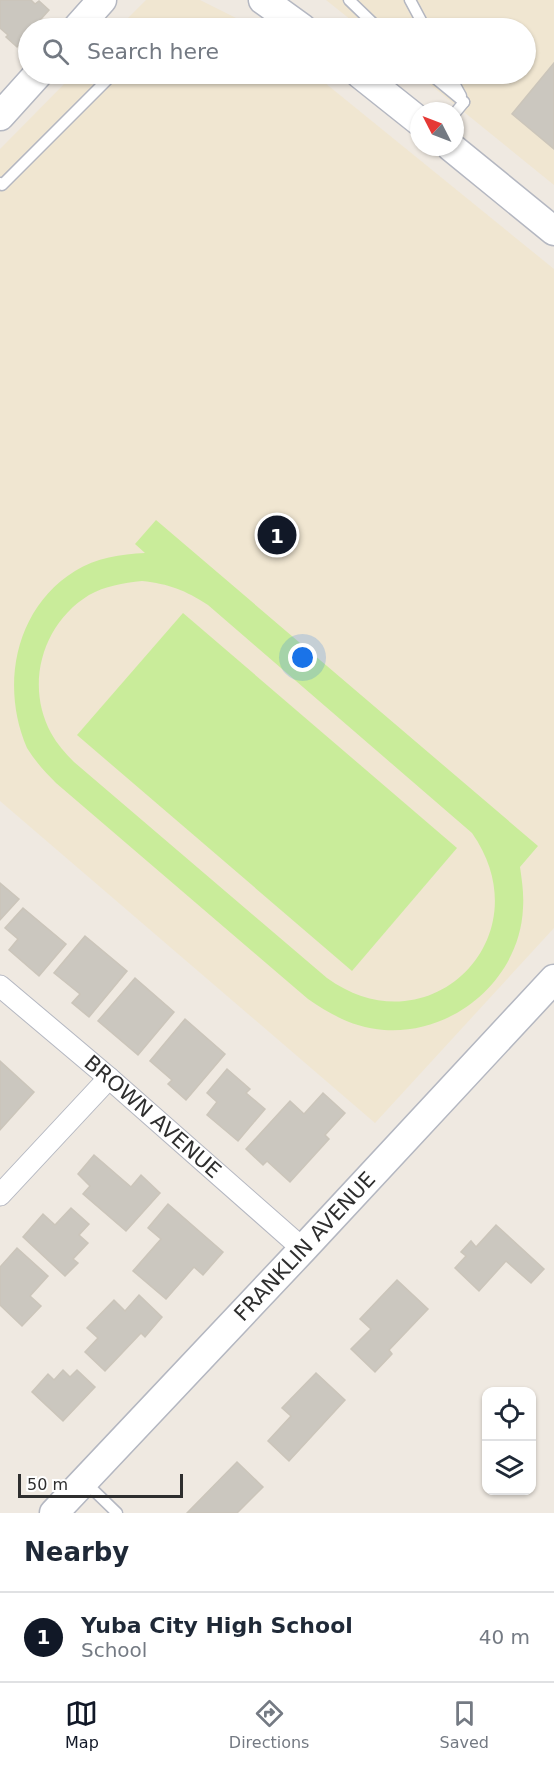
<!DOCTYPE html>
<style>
body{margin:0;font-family:"DejaVu Sans",sans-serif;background:#f2f2f3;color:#1f2937}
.controls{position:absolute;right:18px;bottom:18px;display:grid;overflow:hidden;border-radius:12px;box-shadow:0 2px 4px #0004}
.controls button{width:54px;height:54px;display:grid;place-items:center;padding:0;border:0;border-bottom:2px solid #e0e1e3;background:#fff;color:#1f2937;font:30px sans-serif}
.compass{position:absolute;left:410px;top:102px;width:54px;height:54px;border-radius:50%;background:#fff;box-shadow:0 2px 4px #0004;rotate:312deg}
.scale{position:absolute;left:18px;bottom:15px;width:165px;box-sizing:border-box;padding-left:6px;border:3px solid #2e2e2e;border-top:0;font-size:16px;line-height:21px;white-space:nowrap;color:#2e2e2e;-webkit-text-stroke:4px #fff;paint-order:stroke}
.you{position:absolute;left:303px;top:658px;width:21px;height:21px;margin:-15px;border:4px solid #fff;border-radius:50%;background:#1a73e8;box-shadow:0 0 0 9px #1a73e833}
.badge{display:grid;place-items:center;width:39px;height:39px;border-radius:50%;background:#111827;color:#fff;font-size:20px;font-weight:700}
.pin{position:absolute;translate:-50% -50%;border:3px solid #fff;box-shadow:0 2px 6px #0006}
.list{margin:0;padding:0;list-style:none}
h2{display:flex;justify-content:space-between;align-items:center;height:78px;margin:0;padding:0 24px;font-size:26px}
h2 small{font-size:20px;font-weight:400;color:#747a83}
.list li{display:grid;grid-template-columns:39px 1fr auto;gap:18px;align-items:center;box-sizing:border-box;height:90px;padding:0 24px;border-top:2px solid #e0e1e3}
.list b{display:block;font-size:22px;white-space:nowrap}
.list p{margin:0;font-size:20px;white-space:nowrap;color:#747a83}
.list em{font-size:20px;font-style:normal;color:#747a83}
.icon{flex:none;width:33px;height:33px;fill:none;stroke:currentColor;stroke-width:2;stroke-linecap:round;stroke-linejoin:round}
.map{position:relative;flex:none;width:554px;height:1513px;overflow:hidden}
.search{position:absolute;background:#fff;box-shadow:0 2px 4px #0004;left:18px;right:18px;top:18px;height:66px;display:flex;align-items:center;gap:15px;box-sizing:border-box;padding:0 21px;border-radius:33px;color:#747a83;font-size:22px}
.sheet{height:168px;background:#fff}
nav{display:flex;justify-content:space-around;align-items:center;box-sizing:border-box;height:84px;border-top:2px solid #e0e1e3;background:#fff;font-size:16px;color:#747a83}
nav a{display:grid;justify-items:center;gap:3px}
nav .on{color:#111827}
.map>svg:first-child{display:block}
</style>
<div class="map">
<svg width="554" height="1513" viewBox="0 0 554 1513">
<rect width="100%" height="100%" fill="#efe9e1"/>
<!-- education -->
<g fill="#f0e6d1">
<path d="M 146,0 L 200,0 L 256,28 L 118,28 Z"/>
<path d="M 326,0 L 554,0 L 554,185 L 417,74 L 526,74 L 526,28 L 361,28 Z"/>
<path d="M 74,74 L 314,74 L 554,269 L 554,928 L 375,1123 L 0,801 L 0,149 Z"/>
</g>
<!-- pitch -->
<g fill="#c9ec9a" fill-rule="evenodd">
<path d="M 156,520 L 538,846 L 520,867 C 522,881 524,894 523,908 C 520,979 454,1035 384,1030 C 355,1028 331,1015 308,999 L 56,783 C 45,772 35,761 27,748 C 0,686 15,608 75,571 C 96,558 121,554 145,553 L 135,544 ZM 142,581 C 169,584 185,590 208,605 L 472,833 C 545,937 429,1052 327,978 L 74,762 C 65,753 57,744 51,733 C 25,685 42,624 89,595 C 105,586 123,583 142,581 Z"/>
<path d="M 183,613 L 457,848 L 352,971 L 77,735 Z"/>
</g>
<!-- building -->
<g fill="#cbc7bf" stroke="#cbc5ba" stroke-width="1.5">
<path d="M 0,0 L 31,0 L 35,4 L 39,1 L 49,10 L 33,28 L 28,28 L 28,33 L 17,47 L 6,37 L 8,35 L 0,28 Z"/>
<path d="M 554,63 L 554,149 L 512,114 Z"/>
<path d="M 0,883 L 19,899 L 0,920 Z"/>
<path d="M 23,908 L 66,944 L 39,976 L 9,950 L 18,939 L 5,928 Z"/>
<path d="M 85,936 L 127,971 L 89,1017 L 72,1003 L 80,994 L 54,973 Z"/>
<path d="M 135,978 L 174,1012 L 138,1055 L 98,1021 Z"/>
<path d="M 185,1019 L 225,1054 L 186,1100 L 168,1084 L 172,1080 L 150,1061 Z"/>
<path d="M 0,1061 L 34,1092 L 0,1130 Z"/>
<path d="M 227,1069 L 250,1089 L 246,1093 L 265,1109 L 238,1141 L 207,1115 L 217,1102 L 207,1093 Z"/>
<path d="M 323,1093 L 345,1113 L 325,1135 L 329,1139 L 290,1182 L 267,1161 L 263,1165 L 246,1149 L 290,1101 L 304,1114 Z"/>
<path d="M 94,1155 L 131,1187 L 141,1175 L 160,1193 L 126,1231 L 83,1194 L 90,1186 L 78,1174 Z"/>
<path d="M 168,1204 L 223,1252 L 203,1275 L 194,1267 L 166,1299 L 133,1271 L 161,1239 L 148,1228 Z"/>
<path d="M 71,1208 L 89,1224 L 79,1235 L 88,1243 L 73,1259 L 78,1263 L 65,1276 L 23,1237 L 43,1214 L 55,1225 Z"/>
<path d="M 496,1225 L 544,1269 L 531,1283 L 506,1261 L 479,1291 L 455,1268 L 466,1256 L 461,1252 L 471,1241 L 476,1247 Z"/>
<path d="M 17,1248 L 48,1276 L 30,1296 L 41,1306 L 22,1326 L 0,1305 L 0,1267 Z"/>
<path d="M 397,1280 L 428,1309 L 389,1350 L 392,1354 L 375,1372 L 351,1349 L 371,1329 L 360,1319 Z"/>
<path d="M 139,1295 L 162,1317 L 145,1337 L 141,1333 L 105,1371 L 85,1352 L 98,1338 L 87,1328 L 114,1300 L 125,1311 Z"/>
<path d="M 63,1370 L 70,1377 L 77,1370 L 95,1387 L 63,1421 L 32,1392 L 48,1374 L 54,1380 Z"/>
<path d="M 316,1373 L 345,1400 L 289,1461 L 268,1441 L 291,1416 L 282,1408 Z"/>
<path d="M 237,1462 L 263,1487 L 237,1513 L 187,1513 Z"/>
</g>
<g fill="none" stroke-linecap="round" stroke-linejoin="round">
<defs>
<g id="lane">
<path d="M 349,0 L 378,28"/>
<path d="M 410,0 L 425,28"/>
<path d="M 430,74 L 464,102"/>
<path d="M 449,74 L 461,96"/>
<path d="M 455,113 L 464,102"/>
<path d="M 0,183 L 2,185 L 113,74"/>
<path d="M 84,1481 L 117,1513"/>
</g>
<g id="street">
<path id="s1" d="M 0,986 L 109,1078 L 303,1249"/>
<path d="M 0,1195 L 109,1078"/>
</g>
<g id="secondary">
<path d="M 263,0 L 302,28"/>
<path d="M 77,28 L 102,0"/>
<path d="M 360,74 L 419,121"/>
<path d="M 0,116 L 38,74"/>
<path d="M 451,147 L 554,231"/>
<path id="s2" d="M 54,1513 L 303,1249 L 554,979"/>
</g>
</defs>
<!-- lane casing -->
<use href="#lane" stroke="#b4b7c1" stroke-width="13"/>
<!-- street casing -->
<use href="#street" stroke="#b4b7c1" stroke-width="23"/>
<!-- secondary casing -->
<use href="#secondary" stroke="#b4b7c1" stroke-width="31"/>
<!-- lane -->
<use href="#lane" stroke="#fff" stroke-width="10"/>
<!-- street -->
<use href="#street" stroke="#fff" stroke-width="21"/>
<!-- secondary -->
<use href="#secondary" stroke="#fff" stroke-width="28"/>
</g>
<g text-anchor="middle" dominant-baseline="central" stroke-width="5" stroke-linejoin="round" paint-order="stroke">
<!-- street labels -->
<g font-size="21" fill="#2e2e2e" stroke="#fff">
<text stroke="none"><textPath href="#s1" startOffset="201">BROWN AVENUE</textPath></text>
<text stroke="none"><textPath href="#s2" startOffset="366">FRANKLIN AVENUE</textPath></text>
</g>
</g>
</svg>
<div class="controls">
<button><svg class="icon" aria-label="locate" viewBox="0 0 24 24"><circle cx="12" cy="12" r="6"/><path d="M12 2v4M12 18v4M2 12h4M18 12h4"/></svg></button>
<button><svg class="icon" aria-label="layers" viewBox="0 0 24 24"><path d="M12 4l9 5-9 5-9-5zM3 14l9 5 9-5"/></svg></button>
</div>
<svg class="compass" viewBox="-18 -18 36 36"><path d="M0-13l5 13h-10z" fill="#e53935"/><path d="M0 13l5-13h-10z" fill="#747a83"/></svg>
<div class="scale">50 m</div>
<div class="you"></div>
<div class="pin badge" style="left:277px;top:535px">1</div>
<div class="search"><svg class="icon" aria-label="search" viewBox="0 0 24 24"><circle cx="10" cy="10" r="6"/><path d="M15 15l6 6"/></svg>Search here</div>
</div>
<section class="sheet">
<h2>Nearby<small></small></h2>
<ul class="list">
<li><span class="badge">1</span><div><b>Yuba City High School</b><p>School</p></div><em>40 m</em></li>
</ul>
</section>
<nav>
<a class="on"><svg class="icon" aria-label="map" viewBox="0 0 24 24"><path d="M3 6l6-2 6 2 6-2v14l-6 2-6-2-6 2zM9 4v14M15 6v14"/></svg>Map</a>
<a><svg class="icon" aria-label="directions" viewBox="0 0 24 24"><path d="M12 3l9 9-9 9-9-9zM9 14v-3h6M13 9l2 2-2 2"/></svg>Directions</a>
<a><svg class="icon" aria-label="saved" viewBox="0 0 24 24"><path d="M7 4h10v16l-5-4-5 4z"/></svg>Saved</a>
</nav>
